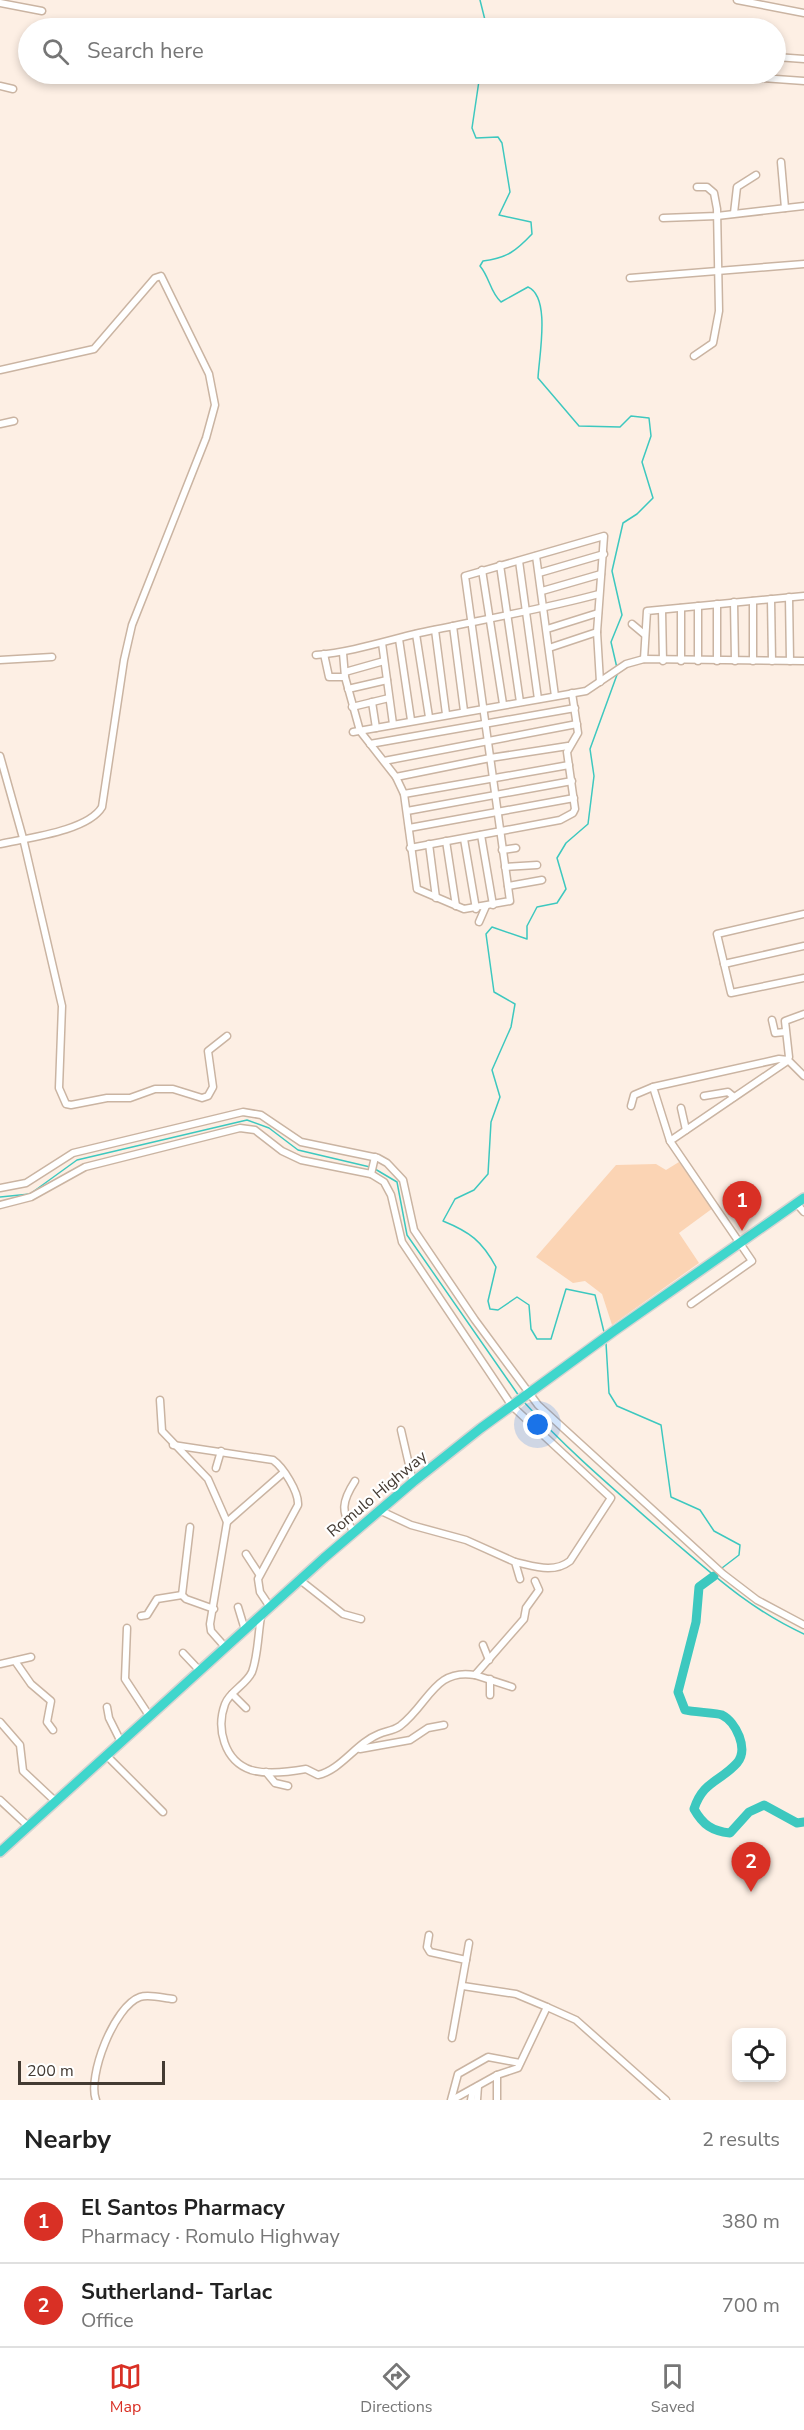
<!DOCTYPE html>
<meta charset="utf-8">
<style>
body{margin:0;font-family:"Nunito Sans",sans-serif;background:#f6f6f6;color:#222}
.controls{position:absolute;right:18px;bottom:18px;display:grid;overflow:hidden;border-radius:12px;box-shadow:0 3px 9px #0003}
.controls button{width:54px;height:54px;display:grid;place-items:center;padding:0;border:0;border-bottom:2px solid #e0e0e0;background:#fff;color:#222;font:30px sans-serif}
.scale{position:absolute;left:18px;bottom:15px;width:147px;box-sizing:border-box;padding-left:6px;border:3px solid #433a32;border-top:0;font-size:16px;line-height:21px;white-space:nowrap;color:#433a32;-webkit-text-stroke:4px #fff;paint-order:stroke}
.you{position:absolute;left:538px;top:1425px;width:21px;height:21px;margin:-15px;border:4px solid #fff;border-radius:50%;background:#1a73e8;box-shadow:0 0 0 9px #1a73e833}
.badge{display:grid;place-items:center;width:39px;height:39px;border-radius:50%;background:#d93025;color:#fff;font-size:20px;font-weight:700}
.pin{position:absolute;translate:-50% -50px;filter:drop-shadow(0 2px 3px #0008)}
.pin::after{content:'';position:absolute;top:32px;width:21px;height:18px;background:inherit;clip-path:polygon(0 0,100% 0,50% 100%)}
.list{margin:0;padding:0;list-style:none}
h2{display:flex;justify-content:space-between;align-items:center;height:78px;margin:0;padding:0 24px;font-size:26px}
h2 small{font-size:20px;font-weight:400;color:#767676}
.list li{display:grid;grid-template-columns:39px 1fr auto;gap:18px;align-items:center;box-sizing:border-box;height:84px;padding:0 24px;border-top:2px solid #e0e0e0}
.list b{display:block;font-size:22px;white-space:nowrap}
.list p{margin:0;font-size:20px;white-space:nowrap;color:#767676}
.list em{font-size:20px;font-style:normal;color:#767676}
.icon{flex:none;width:33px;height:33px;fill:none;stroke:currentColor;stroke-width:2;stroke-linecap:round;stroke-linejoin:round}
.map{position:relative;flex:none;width:804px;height:2100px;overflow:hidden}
.search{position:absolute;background:#fff;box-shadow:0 3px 9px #0003;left:18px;right:18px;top:18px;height:66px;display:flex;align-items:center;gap:15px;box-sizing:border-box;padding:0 21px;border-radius:33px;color:#767676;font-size:22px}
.sheet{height:246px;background:#fff}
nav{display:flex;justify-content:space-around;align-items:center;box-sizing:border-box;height:84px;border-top:2px solid #e0e0e0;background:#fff;font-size:16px;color:#767676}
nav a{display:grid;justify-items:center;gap:3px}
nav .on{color:#d93025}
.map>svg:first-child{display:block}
</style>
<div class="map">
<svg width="804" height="2100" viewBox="0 0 804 2100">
<rect width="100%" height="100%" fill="#fdefe4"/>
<!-- green -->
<path fill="#fbd4b4" d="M 679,1162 L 713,1208 L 679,1233 L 699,1263 L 612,1325 L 602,1294 L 585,1281 L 573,1283 L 536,1257 L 616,1165 L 656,1164 L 666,1170 Z"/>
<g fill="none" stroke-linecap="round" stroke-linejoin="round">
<!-- stream -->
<g stroke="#3dc8bf" stroke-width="1.5">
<path d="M 480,0 L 487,28"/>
<path d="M 480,74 L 472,128 L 476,138 L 498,137 L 502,143 L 510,192 L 499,215 L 531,222 L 532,234 C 516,251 507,258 483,261 L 480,266 C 490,278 490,292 501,302 L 528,287 C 551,297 539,356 538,378 L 579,426 L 620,427 L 631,416 L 649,418 L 651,436 L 642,462 L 653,498 L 637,514 L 623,523 L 612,571 L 622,615 L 611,642 L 617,668"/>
<path d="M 375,1169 L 397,1182 L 407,1235 L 519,1396"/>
<path d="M 0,1197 L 30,1194 L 77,1160 L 247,1120 L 269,1128 L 298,1150 L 370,1167"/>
<path d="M 604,1332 L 595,1295 L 566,1289 L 551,1339 L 537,1339 L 531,1329 L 529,1305 L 517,1297 L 498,1310 L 490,1309 L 488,1301 L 496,1267 C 482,1241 470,1232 443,1221 L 455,1199 L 474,1190 L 488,1174 L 491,1122 L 500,1097 L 492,1070 L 511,1027 L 515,1004 L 494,992 L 486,934 L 492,927 L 527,939 L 527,926 L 537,907 L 557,903 L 566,889 L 557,858 L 566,843 L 588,824 L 594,776 L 590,749 L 618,672"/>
<path d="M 606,1343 L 609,1393 L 617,1406 L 661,1425 L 671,1497 L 700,1510 L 714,1531 L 740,1545 L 739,1555 L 722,1568"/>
<path d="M 524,1402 C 567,1450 616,1491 664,1533 C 710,1572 749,1609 804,1634"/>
</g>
<!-- river -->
<path stroke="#3dc8bf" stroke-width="9" d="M 714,1576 L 699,1587 L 696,1622 L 678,1692 L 685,1710 C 693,1712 717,1713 722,1715 C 736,1722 749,1749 737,1763 C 720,1782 703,1781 694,1809 C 703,1825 712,1831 730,1833 L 749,1812 L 764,1805 L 797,1823 L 804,1822"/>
<defs>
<g id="minor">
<path d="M 737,0 L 804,13"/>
<path d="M 0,3 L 42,11"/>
<path d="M 776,57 L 804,59"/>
<path d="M 707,74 L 804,81"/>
<path d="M 0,86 L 13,89"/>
<path d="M 781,162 L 785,208"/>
<path d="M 734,213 L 737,187 L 756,175"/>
<path d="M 663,218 L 717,216 L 804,206"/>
<path d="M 630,278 L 804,264"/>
<path d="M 694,356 L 713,343 L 719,311 L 717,209 L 714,193 L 707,187 L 697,187"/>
<path d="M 0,370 L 94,349 L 155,278 L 161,276 L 209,374 L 215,405 L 206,438 L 132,625 L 124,660 L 102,807 C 88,831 27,838 0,844"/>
<path d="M 0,424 L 14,421"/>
<path d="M 536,556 L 555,696"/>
<path d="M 519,561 L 538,699"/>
<path d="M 500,565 L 520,702"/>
<path d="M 482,570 L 503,704"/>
<path d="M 539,573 L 604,554"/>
<path d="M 542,591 L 601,574"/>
<path d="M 789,597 L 790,661"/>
<path d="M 771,599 L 772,661"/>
<path d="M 734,602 L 735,661"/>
<path d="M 662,610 L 663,661"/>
<path d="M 632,624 L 644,634"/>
<path d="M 453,626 L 464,711"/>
<path d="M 547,629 L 598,613"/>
<path d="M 435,630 L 446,714"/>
<path d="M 416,634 L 429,717"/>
<path d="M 399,639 L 411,720"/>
<path d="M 382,643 L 393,724"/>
<path d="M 549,648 L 597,632"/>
<path d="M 343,653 L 345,677 L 360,731 L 396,777 L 404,794 L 417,889 L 464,909 L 510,901 L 465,576 L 604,536 L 597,632 L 600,682"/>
<path d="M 324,654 L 329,677 L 345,677"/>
<path d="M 316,655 C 352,652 385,641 419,633 C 480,620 540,610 599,594"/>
<path d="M 644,659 L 647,611 L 804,596"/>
<path d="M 0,660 L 52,657"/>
<path d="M 681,661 L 681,608"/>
<path d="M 698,661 L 698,606"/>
<path d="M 717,661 L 717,604"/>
<path d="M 753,661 L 753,601"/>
<path d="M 345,672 L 384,661"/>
<path d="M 348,689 L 387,680"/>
<path d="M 372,702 L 376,728"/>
<path d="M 352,707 L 389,698"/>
<path d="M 353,732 L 586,691 L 626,664 L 644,659 L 804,661"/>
<path d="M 370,744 L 575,708"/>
<path d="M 0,756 L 23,838 L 62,1006 L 59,1088 L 66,1104 L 71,1105 L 107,1098 L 130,1098 L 155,1089 L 173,1089 L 202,1098 L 208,1096 L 213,1087 L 208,1051 L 227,1036"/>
<path d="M 384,761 L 577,724"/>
<path d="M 396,777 L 490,758 L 568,746"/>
<path d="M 404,794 L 569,765"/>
<path d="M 407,811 L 572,781"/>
<path d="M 409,828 L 574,798"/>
<path d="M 481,835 L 493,905"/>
<path d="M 464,839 L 476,909"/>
<path d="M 446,841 L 456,906"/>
<path d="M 429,844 L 436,898"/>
<path d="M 410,848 L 560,820 L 573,813 L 575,809 L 567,752 L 578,733 L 572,693"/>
<path d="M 502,850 L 516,848"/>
<path d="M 505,867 L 537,865"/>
<path d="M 508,886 L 542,880"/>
<path d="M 804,914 L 717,934 L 731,993 L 804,978"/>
<path d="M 479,922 L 486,906"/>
<path d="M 724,964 L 804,946"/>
<path d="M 772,1020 L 775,1033 L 785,1032"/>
<path d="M 704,1096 L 728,1092 L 734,1097"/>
<path d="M 631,1106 L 634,1095 L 653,1087"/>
<path d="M 681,1108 L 686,1130"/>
<path d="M 670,1141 L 653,1087 L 779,1059 L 788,1060 L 804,1076"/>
<path d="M 371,1174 L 375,1157"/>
<path d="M 0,1188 L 26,1183 L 73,1153 L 243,1112 L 261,1115 L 301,1142 L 378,1158 L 387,1163 L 403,1180 L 414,1230 L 475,1320 L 538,1405 L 723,1574 L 757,1600 L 804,1625"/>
<path d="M 796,1203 L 804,1212"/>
<path d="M 0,1205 L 31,1197 L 85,1167 L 240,1128 L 255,1130 L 282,1151 L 301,1160 L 371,1174 L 384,1182 L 391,1195 L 402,1242 L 512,1406 L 611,1498 L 570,1561 C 553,1574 534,1566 515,1562"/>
<path d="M 691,1304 L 752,1261 L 670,1141 L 786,1062 L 789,1057 L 785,1021 L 804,1014"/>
<path d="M 160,1400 L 162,1431 L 208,1479 L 227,1522 L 210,1624 L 211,1631 L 226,1648"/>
<path d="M 401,1430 L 413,1482"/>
<path d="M 173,1445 L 273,1460 C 283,1467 299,1492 298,1505 L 258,1579 L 260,1592 L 270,1607"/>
<path d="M 216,1468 L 221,1451"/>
<path d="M 379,1510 L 411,1525 L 466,1540 L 515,1562 L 520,1579"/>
<path d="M 227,1522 L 283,1473"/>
<path d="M 190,1527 L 182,1595 L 186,1599 L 214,1609"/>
<path d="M 354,1532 C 340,1512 342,1501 355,1481"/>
<path d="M 246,1554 L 259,1574"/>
<path d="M 300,1580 L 343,1614 L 361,1619"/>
<path d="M 238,1607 L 245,1630"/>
<path d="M 141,1616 L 147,1615 L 157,1599 L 182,1595"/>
<path d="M 261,1617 C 258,1634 258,1656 252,1672 C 246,1685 230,1691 225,1704 C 216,1728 224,1761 251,1770 C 268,1775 289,1772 306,1769 L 318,1775 C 341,1770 356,1743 379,1734 C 386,1731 393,1731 400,1726 C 429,1704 434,1668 475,1675 L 524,1619 L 526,1608 L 539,1590 L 535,1581"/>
<path d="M 127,1628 L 125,1679 L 150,1717"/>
<path d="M 483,1645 L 489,1660"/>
<path d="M 183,1653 L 200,1671"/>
<path d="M 15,1661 L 31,1684 L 51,1701 L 47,1722 L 53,1730"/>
<path d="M 0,1664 L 31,1657"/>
<path d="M 475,1675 L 512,1687"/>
<path d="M 232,1694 L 246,1708"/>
<path d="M 490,1695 L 490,1679"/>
<path d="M 107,1707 L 109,1718 L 121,1742"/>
<path d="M 0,1722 L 20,1745 L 23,1771 L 55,1801"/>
<path d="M 360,1749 L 410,1740 L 428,1728 L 444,1725"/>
<path d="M 106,1755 L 163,1812"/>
<path d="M 266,1772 L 275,1783 L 288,1786"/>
<path d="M 0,1800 L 28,1826"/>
<path d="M 429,1935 L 427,1947 L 430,1952 L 466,1960 L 452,2038"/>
<path d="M 466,1960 L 469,1943"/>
<path d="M 463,1986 L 516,1994 L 547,2007"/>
<path d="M 497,2075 L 497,2100"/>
<path d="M 96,2100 C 87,2077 114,2006 140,1997 C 149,1994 163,1998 173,1999"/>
<path d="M 451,2100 L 458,2074 L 488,2057 L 520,2063"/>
<path d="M 452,2100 L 497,2075 L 518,2068 L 547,2007 L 576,2020 L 666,2100"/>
<path d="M 471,2100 L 473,2089"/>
<path d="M 477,2100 L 478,2086"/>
</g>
<path id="highway" d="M 0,1852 L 324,1558 L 413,1482 L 481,1428 L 614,1331 L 804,1198"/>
</defs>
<!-- minor casing -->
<use href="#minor" stroke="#cab4a2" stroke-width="9"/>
<!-- highway casing -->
<use href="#highway" stroke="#d6d4d2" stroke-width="12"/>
<!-- minor -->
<use href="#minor" stroke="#fff" stroke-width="6"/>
<!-- highway -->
<use href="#highway" stroke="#3fd6cc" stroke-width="9"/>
</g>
<g text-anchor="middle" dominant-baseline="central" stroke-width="4.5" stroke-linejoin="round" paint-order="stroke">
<!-- street labels -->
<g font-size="16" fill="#433a32" stroke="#fff">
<text transform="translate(377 1494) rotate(-40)">Romulo Highway</text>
</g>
</g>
</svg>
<div class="controls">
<button><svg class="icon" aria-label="locate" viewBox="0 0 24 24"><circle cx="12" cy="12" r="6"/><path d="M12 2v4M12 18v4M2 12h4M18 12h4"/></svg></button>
</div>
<div class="scale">200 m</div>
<div class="you"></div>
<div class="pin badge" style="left:742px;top:1231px">1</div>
<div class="pin badge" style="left:751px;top:1892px">2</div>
<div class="search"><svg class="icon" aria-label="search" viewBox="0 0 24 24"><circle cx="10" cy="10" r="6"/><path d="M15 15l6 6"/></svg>Search here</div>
</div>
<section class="sheet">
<h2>Nearby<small>2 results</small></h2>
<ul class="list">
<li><span class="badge">1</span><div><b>El Santos Pharmacy</b><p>Pharmacy · Romulo Highway</p></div><em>380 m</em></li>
<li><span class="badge">2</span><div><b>Sutherland- Tarlac</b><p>Office</p></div><em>700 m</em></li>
</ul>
</section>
<nav>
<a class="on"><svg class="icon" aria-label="map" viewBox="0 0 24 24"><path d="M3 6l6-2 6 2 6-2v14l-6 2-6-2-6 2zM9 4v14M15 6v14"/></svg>Map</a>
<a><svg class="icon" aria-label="directions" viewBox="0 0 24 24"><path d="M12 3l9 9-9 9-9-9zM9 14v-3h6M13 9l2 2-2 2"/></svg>Directions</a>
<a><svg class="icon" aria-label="saved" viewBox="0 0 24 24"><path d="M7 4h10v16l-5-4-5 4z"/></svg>Saved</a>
</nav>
